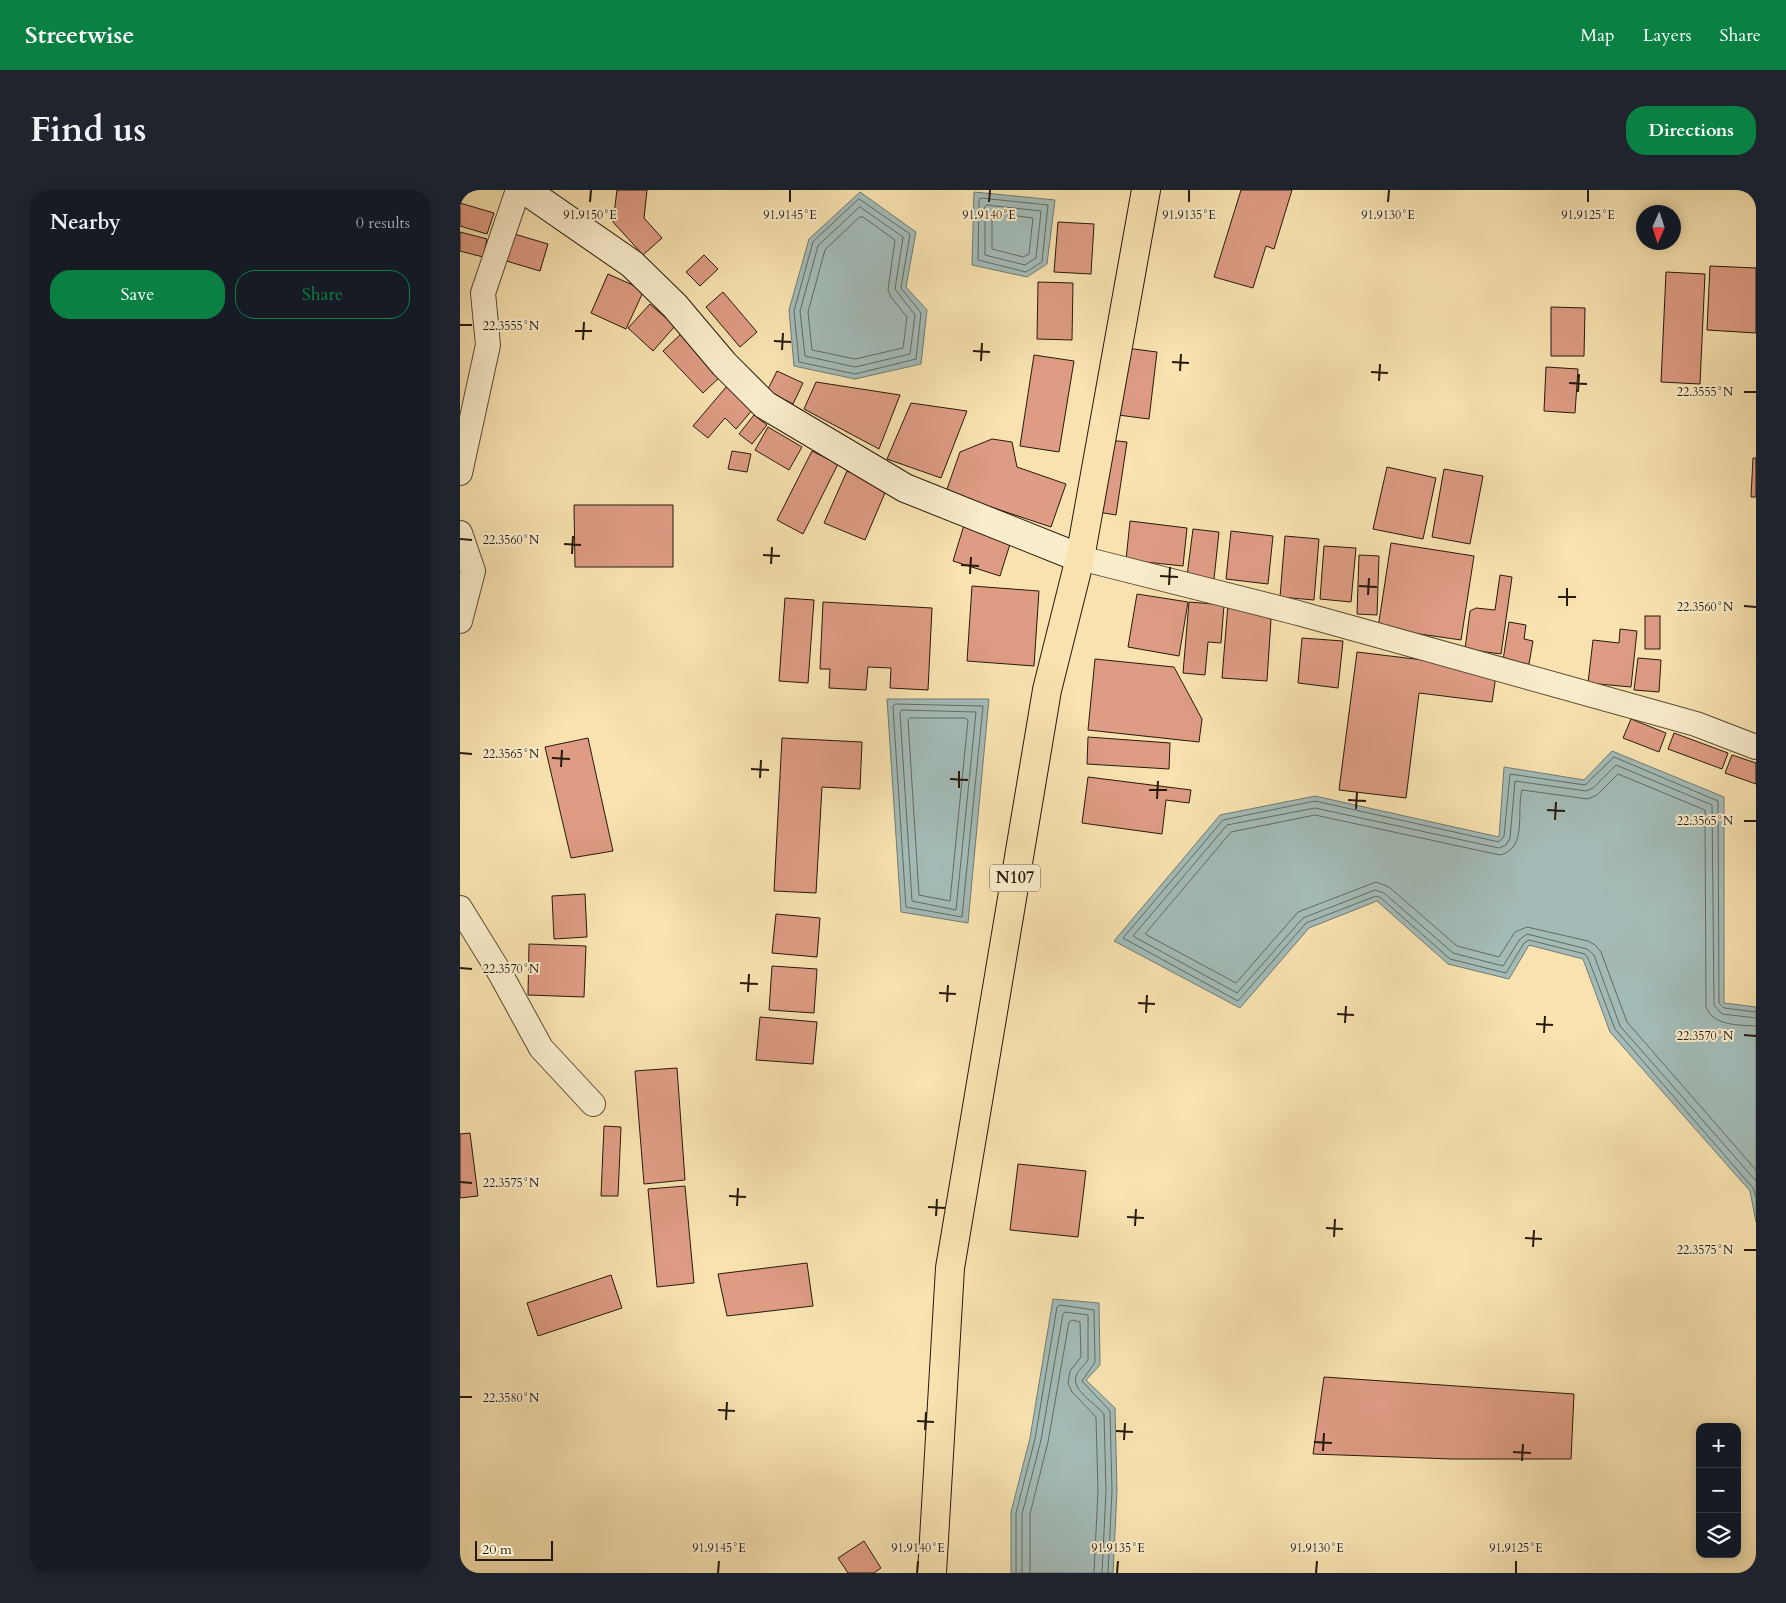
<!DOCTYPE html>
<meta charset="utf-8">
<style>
body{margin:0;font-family:Cardo,serif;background:#20242c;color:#f1f3f6}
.controls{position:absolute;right:15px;bottom:15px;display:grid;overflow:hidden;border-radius:10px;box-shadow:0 2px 12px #0003}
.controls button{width:45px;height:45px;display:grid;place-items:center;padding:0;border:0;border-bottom:1px solid #363941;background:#171b24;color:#f1f3f6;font:25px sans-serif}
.compass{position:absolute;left:1176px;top:15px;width:45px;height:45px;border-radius:50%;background:#171b24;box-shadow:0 2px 12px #0003;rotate:183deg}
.scale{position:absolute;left:15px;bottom:12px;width:78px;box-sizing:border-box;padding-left:5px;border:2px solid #26190a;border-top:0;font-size:14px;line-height:18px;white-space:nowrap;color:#26190a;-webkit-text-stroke:4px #faedcc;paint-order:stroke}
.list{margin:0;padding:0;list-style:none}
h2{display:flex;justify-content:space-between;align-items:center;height:65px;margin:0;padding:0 20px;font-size:21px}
h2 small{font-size:16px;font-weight:400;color:#9ea1a6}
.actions{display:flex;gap:10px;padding:15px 20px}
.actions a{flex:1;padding:11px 0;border:1px solid #0b8043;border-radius:20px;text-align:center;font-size:18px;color:#0b8043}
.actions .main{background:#0b8043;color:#fff}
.icon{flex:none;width:28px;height:28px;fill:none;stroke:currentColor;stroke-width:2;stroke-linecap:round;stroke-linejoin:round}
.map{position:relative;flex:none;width:1296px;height:1383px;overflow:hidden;border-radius:20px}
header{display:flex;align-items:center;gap:30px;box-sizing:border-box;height:70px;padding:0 25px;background:#0b8043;color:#fff}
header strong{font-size:24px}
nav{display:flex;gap:28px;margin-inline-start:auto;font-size:18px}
.intro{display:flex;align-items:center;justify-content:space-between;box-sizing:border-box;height:120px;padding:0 30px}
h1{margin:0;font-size:35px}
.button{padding:12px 22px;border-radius:20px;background:#0b8043;color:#fff;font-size:18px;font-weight:700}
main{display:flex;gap:30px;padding:0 30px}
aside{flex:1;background:#171b24;border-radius:20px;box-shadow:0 2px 12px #0003}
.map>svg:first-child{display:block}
</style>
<header>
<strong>Streetwise</strong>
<nav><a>Map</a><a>Layers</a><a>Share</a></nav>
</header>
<div class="intro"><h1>Find us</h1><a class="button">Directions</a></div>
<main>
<aside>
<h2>Nearby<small>0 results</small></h2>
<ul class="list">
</ul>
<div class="actions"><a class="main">Save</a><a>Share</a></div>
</aside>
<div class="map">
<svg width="1296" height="1383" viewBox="0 0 1296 1383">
<rect width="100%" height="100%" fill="#f8e3b0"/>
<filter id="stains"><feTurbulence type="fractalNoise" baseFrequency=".004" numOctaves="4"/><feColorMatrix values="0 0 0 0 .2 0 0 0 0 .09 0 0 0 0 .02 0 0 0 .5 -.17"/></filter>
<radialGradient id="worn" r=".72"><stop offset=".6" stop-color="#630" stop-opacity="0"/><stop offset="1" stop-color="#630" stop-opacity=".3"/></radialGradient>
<!-- water -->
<g fill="#a3bbb7" stroke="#717a72">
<path d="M 400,2 L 456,42 L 446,97 L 467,120 L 461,174 L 395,189 L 334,176 L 329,120 L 349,49 Z"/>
<path d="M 514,2 L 595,10 L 587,74 L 567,87 L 512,75 Z"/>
<path d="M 427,509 L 529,509 L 508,733 L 441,722 Z"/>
<path d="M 1152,561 L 1264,607 L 1264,813 L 1296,817 L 1296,1032 L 1290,1001 L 1150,842 L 1123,769 L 1069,755 L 1049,789 L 988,774 L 917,711 L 849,738 L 780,818 L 654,751 L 760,625 L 855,606 L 1039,647 L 1044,577 L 1124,590 Z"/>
<path d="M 593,1109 L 639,1113 L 640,1175 L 626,1190 L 655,1218 L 657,1301 L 653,1383 L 551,1383 L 551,1322 L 570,1248 Z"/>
</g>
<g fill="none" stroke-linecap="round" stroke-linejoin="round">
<!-- shore -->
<g stroke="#646a60" stroke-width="1">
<path d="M 521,8 L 588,15 L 582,72 L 566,82 L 518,70 L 519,11 Z"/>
<path d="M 399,9 L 450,44 L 441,98 L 461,123 L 456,169 L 395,184 L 339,172 L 334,121 L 353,52 Z"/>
<path d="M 527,15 L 581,21 L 576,68 L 565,75 L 525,65 L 525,17 Z"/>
<path d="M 400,17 L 443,47 L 435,99 L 455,125 L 450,164 L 395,177 L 345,166 L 340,121 L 358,56 Z"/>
<path d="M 535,23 L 573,28 L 569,64 L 563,67 L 532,59 L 532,25 Z"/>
<path d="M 400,27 L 403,27 L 435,50 L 428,100 L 431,107 L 447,127 L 443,158 L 395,169 L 352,160 L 348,122 L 365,60 Z"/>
<path d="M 435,514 L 523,516 L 502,727 L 446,717 L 433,517 Z"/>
<path d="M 442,520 L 516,522 L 496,720 L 452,711 L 440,523 Z"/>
<path d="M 450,528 L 505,528 L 508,530 L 490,711 L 459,705 L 448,530 Z"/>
<path d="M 1296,822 L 1264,818 L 1259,813 L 1258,611 L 1154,567 L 1125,595 L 1050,584 L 1044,646 L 1039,652 L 855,611 L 763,630 L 663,748 L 778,811 L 846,733 L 916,706 L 921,708 L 990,769 L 1046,783 L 1064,753 L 1069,750 L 1125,764 L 1128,768 L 1155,839 L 1293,998 L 1296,1007"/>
<path d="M 1296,828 L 1262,824 L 1254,815 L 1252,615 L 1156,575 L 1133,598 L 1126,601 L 1055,591 L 1050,648 L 1046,655 L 1039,658 L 855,618 L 767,635 L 673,746 L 777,803 L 843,728 L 915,700 L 924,703 L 993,763 L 1043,776 L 1060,749 L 1067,744 L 1127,759 L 1134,765 L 1160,836 L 1296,991"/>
<path d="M 1296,836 C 1279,835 1253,836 1246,817 L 1245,620 L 1158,584 L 1137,605 L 1128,609 L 1062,600 C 1056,620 1068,659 1040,665 L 855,625 L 771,642 L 685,744 L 776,793 L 838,722 L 916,692 L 929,697 L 997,756 L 1039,767 L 1055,742 L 1067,737 L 1128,751 L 1135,755 L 1141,762 L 1167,832 L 1296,980"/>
<path d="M 556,1383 L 556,1323 L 575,1249 L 597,1117 L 600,1115 L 634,1120 L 635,1172 L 622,1191 L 650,1221 L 652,1301 L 648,1383"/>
<path d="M 562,1383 L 562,1324 L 581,1250 L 603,1124 L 605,1122 L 628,1125 L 628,1170 C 625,1175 618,1180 616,1186 C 611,1200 636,1214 644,1224 L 646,1301 L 642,1383"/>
<path d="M 570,1383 L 570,1324 L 588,1252 L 609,1132 L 612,1130 L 620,1132 L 621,1167 L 610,1181 L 608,1193 L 612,1202 L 636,1227 L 638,1301 L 634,1383"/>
</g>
</g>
<!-- building -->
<g fill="#de9c84" stroke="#26190a">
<path d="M 157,0 L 187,0 L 184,28 L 202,48 L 183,65 L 153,32 Z"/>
<path d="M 781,0 L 832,0 L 814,59 L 806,56 L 793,98 L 754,87 Z"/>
<path d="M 0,13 L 34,23 L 27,44 L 0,36 Z"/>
<path d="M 598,32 L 634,34 L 631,84 L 594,82 Z"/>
<path d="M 0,42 L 27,49 L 23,67 L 0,61 Z"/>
<path d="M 51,43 L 88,54 L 80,81 L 43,70 Z"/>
<path d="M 244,65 L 258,79 L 240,96 L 226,82 Z"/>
<path d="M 1250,76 L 1296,78 L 1296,143 L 1247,140 Z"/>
<path d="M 1206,82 L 1245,84 L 1240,194 L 1201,192 Z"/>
<path d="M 148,84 L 184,100 L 166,139 L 131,123 Z"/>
<path d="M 578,92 L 613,93 L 612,150 L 577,149 Z"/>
<path d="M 263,102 L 297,142 L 280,157 L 246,117 Z"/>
<path d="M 190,114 L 215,136 L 193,161 L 168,138 Z"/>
<path d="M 1091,117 L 1125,118 L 1124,166 L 1091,166 Z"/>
<path d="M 221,144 L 261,186 L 243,203 L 203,161 Z"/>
<path d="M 666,158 L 697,162 L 689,229 L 658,225 Z"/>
<path d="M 574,165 L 614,171 L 599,262 L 560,256 Z"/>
<path d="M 1086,177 L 1118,179 L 1115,223 L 1084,221 Z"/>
<path d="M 317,181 L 343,193 L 333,214 L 307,201 Z"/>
<path d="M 356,192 L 440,205 L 419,259 L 344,219 Z"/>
<path d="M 267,196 L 294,218 L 276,239 L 265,228 L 248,248 L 233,236 Z"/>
<path d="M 451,213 L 507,221 L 481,288 L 427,269 Z"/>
<path d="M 294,225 L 307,235 L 292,254 L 279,244 Z"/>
<path d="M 308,237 L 342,257 L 329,280 L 295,260 Z"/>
<path d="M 532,249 L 552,252 L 557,277 L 606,294 L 591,337 L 486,302 L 500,262 Z"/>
<path d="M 648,250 L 667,252 L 656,325 L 638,322 Z"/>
<path d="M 272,261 L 291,264 L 287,282 L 268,279 Z"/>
<path d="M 352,261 L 378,274 L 343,344 L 317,330 Z"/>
<path d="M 1293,268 L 1296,268 L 1296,307 L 1291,307 Z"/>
<path d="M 927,277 L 976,288 L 963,349 L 913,339 Z"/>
<path d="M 984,279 L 1023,286 L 1010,354 L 972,347 Z"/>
<path d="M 387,281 L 427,298 L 405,350 L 364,333 Z"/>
<path d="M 114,315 L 213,315 L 213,377 L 115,377 Z"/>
<path d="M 670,331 L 727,338 L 723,376 L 666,370 Z"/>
<path d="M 504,335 L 550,354 L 540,386 L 493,371 Z"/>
<path d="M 733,339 L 759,342 L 754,389 L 727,386 Z"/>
<path d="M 771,341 L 813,346 L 808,394 L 766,389 Z"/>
<path d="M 825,346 L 859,349 L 854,410 L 820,407 Z"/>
<path d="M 931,353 L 1014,366 L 1001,450 L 918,438 Z"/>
<path d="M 864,356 L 896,358 L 891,412 L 860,409 Z"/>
<path d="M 899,365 L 919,366 L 917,425 L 897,424 Z"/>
<path d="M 1040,385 L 1052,387 L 1041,464 L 1005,459 L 1010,421 L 1016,418 L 1035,420 Z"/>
<path d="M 512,396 L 579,401 L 574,476 L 507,471 Z"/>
<path d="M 677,404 L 728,412 L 719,466 L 668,457 Z"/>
<path d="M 325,408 L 354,410 L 348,493 L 319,491 Z"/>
<path d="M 363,412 L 472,418 L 468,500 L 430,498 L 431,478 L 408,477 L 406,500 L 369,498 L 370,479 L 360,479 Z"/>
<path d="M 729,412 L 764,415 L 761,453 L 748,452 L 745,485 L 723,483 Z"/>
<path d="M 768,414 L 811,429 L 807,491 L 762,488 Z"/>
<rect x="1185" y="426" width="15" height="33"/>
<path d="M 1049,432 L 1066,435 L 1064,449 L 1073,451 L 1069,474 L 1043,470 Z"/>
<path d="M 1160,439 L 1177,441 L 1171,497 L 1128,493 L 1133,450 L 1159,453 Z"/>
<path d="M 842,448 L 883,451 L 878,498 L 838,493 Z"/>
<path d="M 897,462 L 1037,479 L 1032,512 L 959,503 L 946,608 L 879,600 Z"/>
<path d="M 1178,468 L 1201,470 L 1199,502 L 1174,500 Z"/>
<path d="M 635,469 L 714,477 L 742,529 L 739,552 L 628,540 Z"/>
<path d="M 1171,529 L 1206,543 L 1199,562 L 1163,548 Z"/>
<path d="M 1214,543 L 1268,563 L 1262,579 L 1208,559 Z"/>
<path d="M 628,547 L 710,553 L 709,579 L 627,574 Z"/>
<path d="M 128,548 L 153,661 L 111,668 L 85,557 Z"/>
<path d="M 322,548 L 402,552 L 400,599 L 362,597 L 356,703 L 314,701 Z"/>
<path d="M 1272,565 L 1296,573 L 1296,594 L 1265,583 Z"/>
<path d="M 628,587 L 731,600 L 729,613 L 706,610 L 702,644 L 622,633 Z"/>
<path d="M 125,704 L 127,747 L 94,749 L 92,706 Z"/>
<path d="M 316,724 L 360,728 L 357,767 L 312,763 Z"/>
<path d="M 69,754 L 126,756 L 124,807 L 68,805 Z"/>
<path d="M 312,776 L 357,779 L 354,823 L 309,820 Z"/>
<path d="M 300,827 L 357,832 L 353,874 L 296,870 Z"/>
<path d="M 217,878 L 225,990 L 184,994 L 175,881 Z"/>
<path d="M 144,936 L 161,937 L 158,1006 L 141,1006 Z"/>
<path d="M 10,943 L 18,1006 L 0,1008 L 0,944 Z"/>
<path d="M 558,974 L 626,981 L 618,1047 L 550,1040 Z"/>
<path d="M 225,996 L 234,1093 L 197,1097 L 188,999 Z"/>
<path d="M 347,1073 L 353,1116 L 267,1126 L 258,1084 Z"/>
<path d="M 151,1085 L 162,1118 L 78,1146 L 67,1113 Z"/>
<path d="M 864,1187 L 1114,1204 L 1111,1269 L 992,1269 L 853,1264 Z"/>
<path d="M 404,1351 L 421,1378 L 414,1383 L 388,1383 L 378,1368 Z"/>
</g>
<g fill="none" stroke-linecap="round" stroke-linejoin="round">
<defs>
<g id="minor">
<path d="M 0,283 L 28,155 L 23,103 L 58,0"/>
<path d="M 0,343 L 13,381 L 0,431"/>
<path d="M 620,368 L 838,423 L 1236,534 L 1296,557"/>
<path d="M 0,718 L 40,783 L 81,858 L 133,914"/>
</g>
<path id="secondary" d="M 65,0 L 172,74 L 215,116 L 264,174 L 305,215 L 445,298 L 620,368"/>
<path id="trunk" d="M 472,1383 L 490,1078 L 587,500 L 620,368 L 686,0"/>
</defs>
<!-- minor casing -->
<use href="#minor" stroke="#5a4c34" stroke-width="26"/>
<!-- secondary casing -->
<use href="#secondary" stroke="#26190a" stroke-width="30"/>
<!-- trunk casing -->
<use href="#trunk" stroke="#26190a" stroke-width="30"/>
<!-- minor -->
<use href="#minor" stroke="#faedcc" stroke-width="24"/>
<!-- secondary -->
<use href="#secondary" stroke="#faedcc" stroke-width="28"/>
<!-- trunk -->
<use href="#trunk" stroke="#f8e3b0" stroke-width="28"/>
</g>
<!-- ticks -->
<path fill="none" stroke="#26190a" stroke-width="2" d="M 130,12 L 131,0M 330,12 L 330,0M 529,12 L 530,0M 729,12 L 729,0M 928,12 L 929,0M 1128,12 L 1128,0M 0,135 L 12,135M 115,141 L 132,141M 123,150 L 124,132M 314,151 L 331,152M 322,160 L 323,143M 513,161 L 530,162M 521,171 L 522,153M 712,172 L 729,173M 720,181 L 721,164M 911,182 L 928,183M 919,191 L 920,174M 1109,193 L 1127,194M 1118,202 L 1119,184M 1284,202 L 1296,202M 0,349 L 12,350M 104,354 L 121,355M 112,364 L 113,346M 303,365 L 320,366M 311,374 L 312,357M 501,375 L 519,376M 510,384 L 511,367M 700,386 L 718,387M 709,395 L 710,377M 899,396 L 917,397M 908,405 L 909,388M 1098,407 L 1116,407M 1107,416 L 1107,398M 1284,416 L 1296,417M 0,563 L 12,564M 92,568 L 110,569M 101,577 L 102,560M 291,579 L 309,580M 300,588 L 301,570M 490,589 L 508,590M 499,598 L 499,581M 689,600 L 707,600M 697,609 L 698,591M 888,610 L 906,611M 896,619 L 897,602M 1087,620 L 1105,621M 1095,630 L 1096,612M 1284,631 L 1296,631M 0,778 L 12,779M 280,793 L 298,794M 288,802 L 289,784M 479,803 L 496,804M 487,812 L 488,795M 678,813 L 695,814M 686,823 L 687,805M 877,824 L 894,825M 885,833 L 886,816M 1076,834 L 1093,835M 1084,843 L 1085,826M 1284,845 L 1296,846M 0,992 L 12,993M 269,1006 L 286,1007M 277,1016 L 278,998M 468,1017 L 485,1018M 476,1026 L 477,1009M 667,1027 L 684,1028M 675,1036 L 676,1019M 866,1038 L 883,1039M 874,1047 L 875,1029M 1065,1048 L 1082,1049M 1073,1057 L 1074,1040M 1284,1060 L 1296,1060M 0,1207 L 12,1207M 258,1220 L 275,1221M 266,1230 L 267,1212M 457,1231 L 474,1232M 465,1240 L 466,1222M 656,1241 L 673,1242M 664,1250 L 665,1233M 854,1252 L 872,1253M 863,1261 L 864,1243M 1053,1262 L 1071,1263M 1062,1271 L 1063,1254M 258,1383 L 259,1371M 457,1383 L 458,1371M 657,1383 L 658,1371M 856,1383 L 857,1371M 1056,1383 L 1056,1371"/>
<g text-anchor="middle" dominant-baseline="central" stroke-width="4" stroke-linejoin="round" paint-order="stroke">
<!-- shield labels -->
<rect fill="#faedcc" stroke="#665944" stroke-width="1" x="530" y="674.5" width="50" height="27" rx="4"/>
<g font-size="16" font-weight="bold" fill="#26190a">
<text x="555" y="688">N107</text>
</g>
</g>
<g font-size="12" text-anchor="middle" fill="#26190a" stroke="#faedcc" stroke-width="4" stroke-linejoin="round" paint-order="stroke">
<text x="130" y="29">91.9150°E</text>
<text x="330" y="29">91.9145°E</text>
<text x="529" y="29">91.9140°E</text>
<text x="729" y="29">91.9135°E</text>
<text x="928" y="29">91.9130°E</text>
<text x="1128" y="29">91.9125°E</text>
<text x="51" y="140">22.3555°N</text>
<text x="1245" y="206">22.3555°N</text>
<text x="51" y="354">22.3560°N</text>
<text x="1245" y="421">22.3560°N</text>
<text x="51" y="568">22.3565°N</text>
<text x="1245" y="635">22.3565°N</text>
<text x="51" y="783">22.3570°N</text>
<text x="1245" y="850">22.3570°N</text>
<text x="51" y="997">22.3575°N</text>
<text x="1245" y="1064">22.3575°N</text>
<text x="51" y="1212">22.3580°N</text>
<text x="259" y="1362">91.9145°E</text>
<text x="458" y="1362">91.9140°E</text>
<text x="658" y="1362">91.9135°E</text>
<text x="857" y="1362">91.9130°E</text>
<text x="1056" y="1362">91.9125°E</text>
</g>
<rect width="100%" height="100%" filter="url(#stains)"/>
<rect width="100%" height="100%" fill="url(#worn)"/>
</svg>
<div class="controls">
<button>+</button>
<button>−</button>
<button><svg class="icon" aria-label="layers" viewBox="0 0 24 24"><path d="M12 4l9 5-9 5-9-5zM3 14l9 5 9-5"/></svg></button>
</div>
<svg class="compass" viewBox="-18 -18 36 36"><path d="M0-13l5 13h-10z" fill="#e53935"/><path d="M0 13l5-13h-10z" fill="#9ea1a6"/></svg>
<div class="scale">20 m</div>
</div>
</main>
